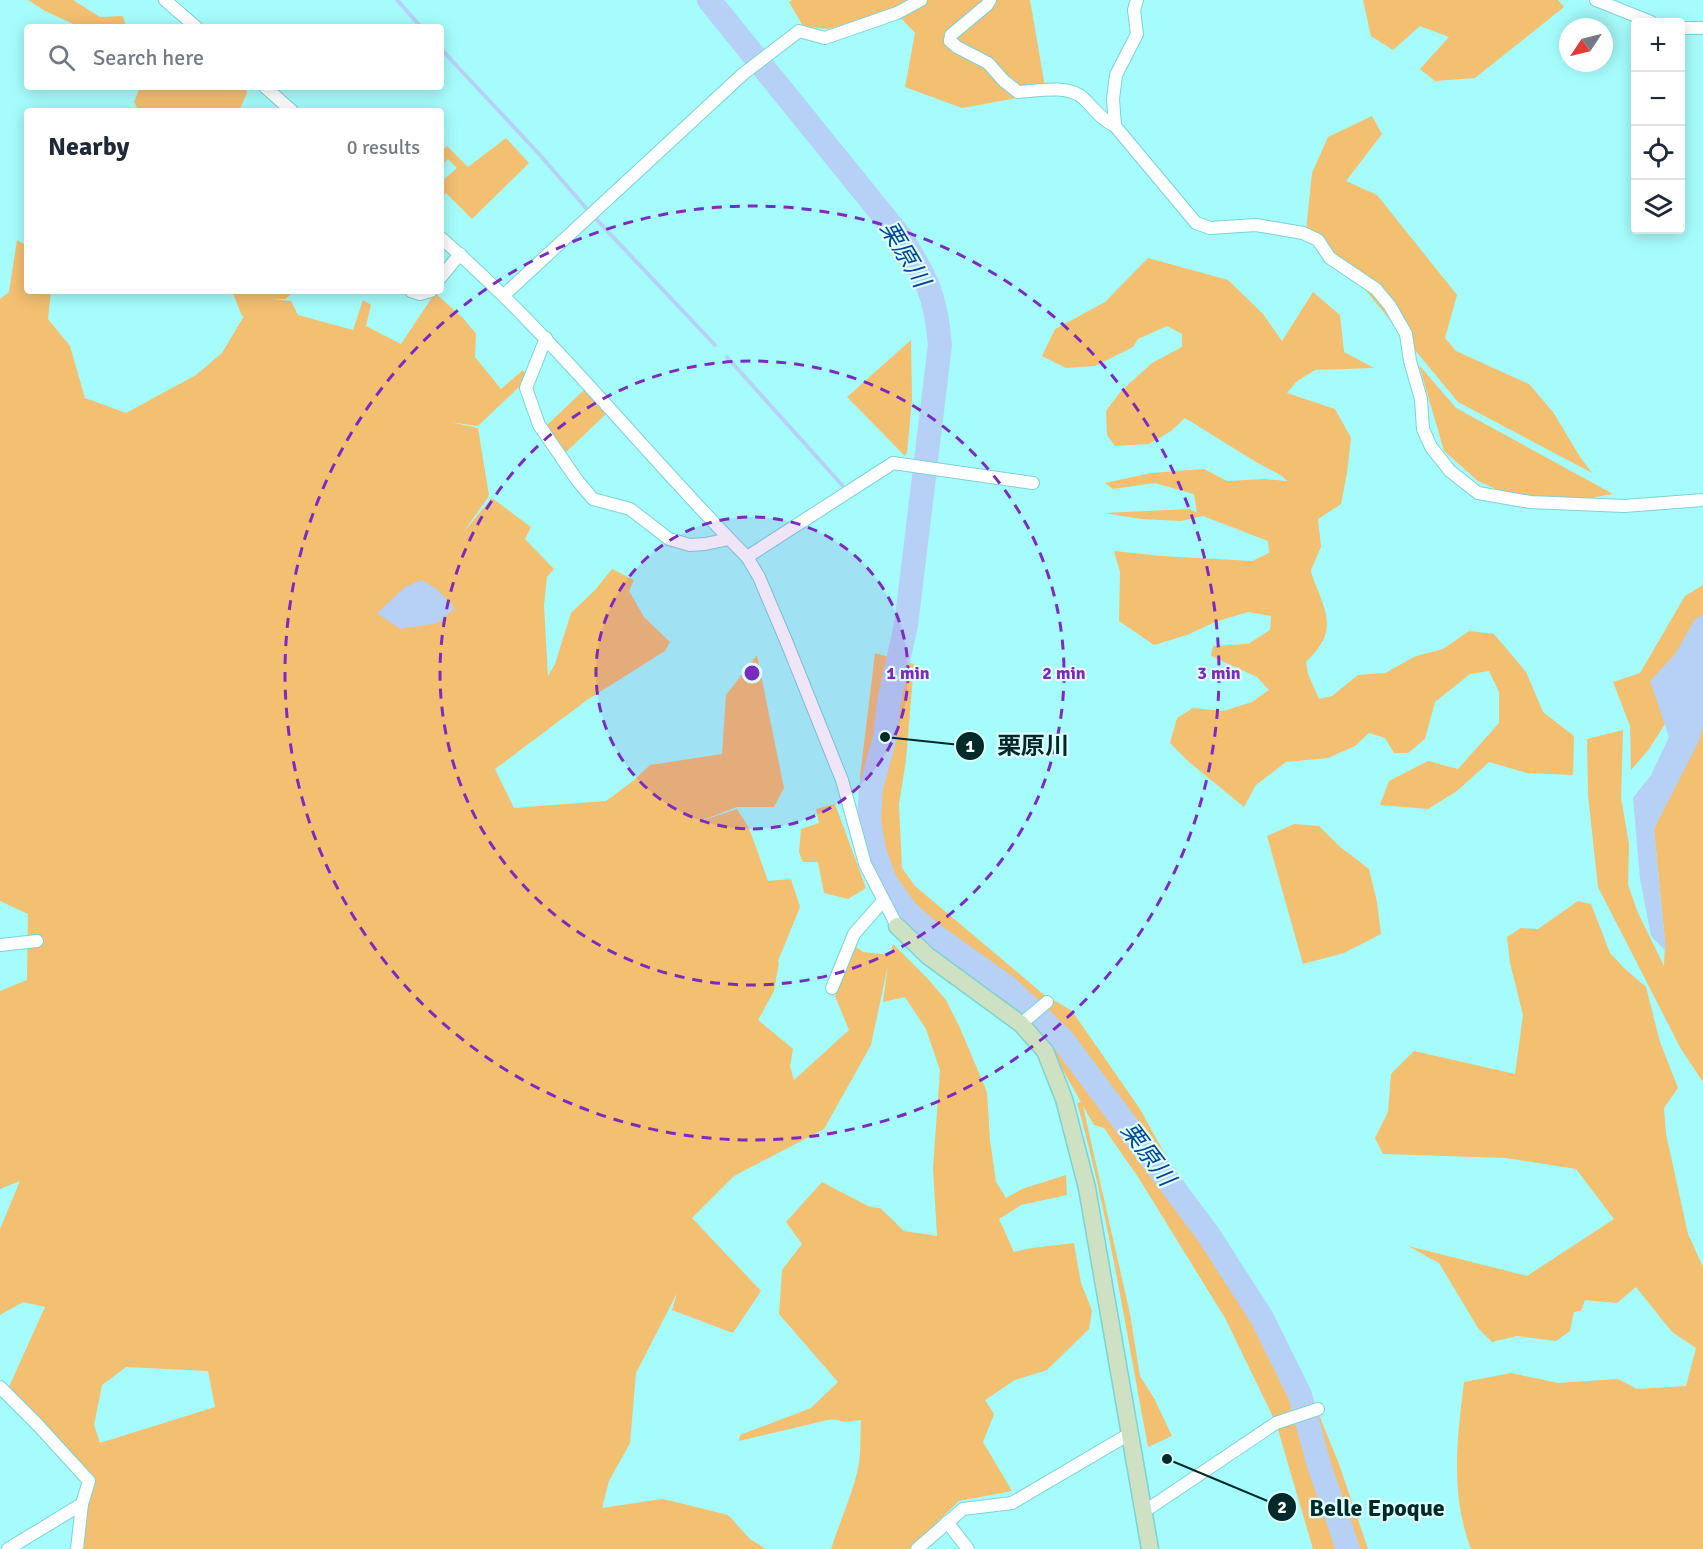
<!DOCTYPE html>
<meta charset="utf-8">
<style>
body{margin:0;font-family:Signika,"Noto Sans JP",sans-serif;background:#f2f2f3;color:#1f2937}
.controls{position:absolute;right:18px;top:18px;display:grid;overflow:hidden;border-radius:6px;box-shadow:0 3px 15px #0003}
.controls button{width:54px;height:54px;display:grid;place-items:center;padding:0;border:0;border-bottom:2px solid #e0e1e3;background:#fff;color:#1f2937;font:30px sans-serif}
.compass{position:absolute;left:1559px;top:18px;width:54px;height:54px;border-radius:50%;background:#fff;box-shadow:0 3px 15px #0003;rotate:235deg}
.list{margin:0;padding:0;list-style:none}
h2{display:flex;justify-content:space-between;align-items:center;height:78px;margin:0;padding:0 24px;font-size:26px}
h2 small{font-size:20px;font-weight:400;color:#747a83}
.icon{flex:none;width:33px;height:33px;fill:none;stroke:currentColor;stroke-width:2;stroke-linecap:round;stroke-linejoin:round}
.map{position:relative;flex:none;width:1703px;height:1549px;overflow:hidden}
.search{position:absolute;background:#fff;box-shadow:0 3px 15px #0003;left:24px;top:24px;width:420px;height:66px;display:flex;align-items:center;gap:15px;box-sizing:border-box;padding:0 21px;border-radius:6px;color:#747a83;font-size:22px}
.panel{position:absolute;background:#fff;box-shadow:0 3px 15px #0003;left:24px;top:108px;width:420px;height:186px;border-radius:6px}
.map>svg:first-child{display:block}
</style>
<div class="map">
<svg width="1703" height="1549" viewBox="0 0 1703 1549">
<rect width="100%" height="100%" fill="#a6fcfc"/>
<!-- green -->
<g fill="#f3bf71" fill-rule="evenodd">
<path d="M 28,0 L 73,0 L 100,17 L 123,16 L 126,27 L 80,27 L 45,11 Z"/>
<path d="M 792,0 L 1030,0 L 1045,87 L 1033,95 L 962,108 L 905,87 L 915,33 L 896,13 L 828,29 L 803,26 L 789,2 Z"/>
<path d="M 1363,0 L 1558,0 L 1564,7 L 1475,78 L 1435,81 L 1420,69 L 1449,37 L 1420,26 L 1393,50 L 1371,36 Z"/>
<path d="M 140,87 L 246,87 L 247,93 L 239,111 L 139,111 L 134,102 Z"/>
<path d="M 1372,116 L 1382,134 L 1346,181 L 1377,195 L 1457,295 L 1445,338 L 1456,351 L 1529,384 L 1553,412 L 1580,457 L 1592,473 L 1458,402 L 1323,239 L 1306,230 L 1312,173 L 1328,137 Z"/>
<path d="M 506,138 L 529,163 L 472,219 L 446,193 L 441,197 L 441,182 L 457,168 L 448,159 L 441,166 L 441,152 L 447,146 L 468,167 Z"/>
<path d="M 17,240 L 27,246 L 27,291 L 51,291 L 48,319 L 70,346 L 85,398 L 126,413 L 196,375 L 222,353 L 244,316 L 242,316 L 232,291 L 295,291 L 285,299 L 271,299 L 291,301 L 298,315 L 353,330 L 363,300 L 371,305 L 366,326 L 401,344 L 435,293 L 463,318 L 476,334 L 475,357 L 501,389 L 523,370 L 527,375 L 521,385 L 478,426 L 450,422 L 478,428 L 489,496 L 462,534 L 492,498 L 531,527 L 525,539 L 554,569 L 547,577 L 544,605 L 548,676 L 555,664 L 571,613 L 595,590 L 612,569 L 634,580 L 629,591 L 644,617 L 670,642 L 665,651 L 587,700 L 495,769 L 514,808 L 606,801 L 633,781 L 650,765 L 722,754 L 726,695 L 757,655 L 784,788 L 774,807 L 737,807 L 692,824 L 737,809 L 749,828 L 768,881 L 791,879 L 800,907 L 778,961 L 779,963 L 774,991 L 758,1020 L 793,1049 L 790,1066 L 794,1080 L 849,1030 L 835,996 L 856,947 L 863,952 L 890,955 L 893,944 L 928,979 L 946,1000 L 960,1028 L 987,1092 L 990,1140 L 996,1182 L 1006,1198 L 1022,1189 L 1066,1175 L 1067,1195 L 1021,1205 L 999,1219 L 1014,1252 L 1032,1248 L 1074,1243 L 1081,1283 L 1092,1311 L 1089,1329 L 1047,1370 L 1015,1380 L 985,1400 L 994,1414 L 983,1442 L 1012,1491 L 959,1501 L 909,1549 L 831,1549 C 840,1520 854,1492 859,1463 C 861,1449 860,1434 861,1420 L 846,1422 L 832,1419 L 739,1441 L 740,1435 L 811,1408 L 838,1382 L 779,1314 L 782,1270 L 802,1244 L 786,1222 L 822,1182 L 870,1207 L 880,1208 L 904,1231 L 937,1236 L 933,1168 L 940,1070 L 926,1029 L 905,997 L 883,1002 L 888,965 L 871,1045 L 824,1129 L 734,1176 L 692,1218 L 761,1291 L 733,1333 L 672,1310 L 677,1293 L 636,1373 L 630,1443 L 609,1481 L 602,1508 L 662,1499 L 676,1502 L 728,1515 L 750,1539 L 766,1549 L 84,1549 L 82,1504 L 94,1477 L 8,1389 L 45,1307 L 23,1302 L 0,1315 L 0,1229 L 20,1181 L 0,1189 L 0,991 L 27,980 L 28,914 L 0,901 L 0,299 L 9,292 ZM 126,1367 L 208,1371 L 215,1407 L 100,1443 L 94,1425 L 102,1385 Z"/>
<path d="M 1148,258 L 1228,280 L 1263,314 L 1282,341 L 1313,292 L 1340,315 L 1344,352 L 1374,368 L 1315,370 L 1296,382 L 1287,393 L 1335,409 L 1351,438 L 1347,473 L 1341,504 L 1318,519 L 1321,547 L 1311,570 C 1312,578 1316,585 1319,593 C 1332,626 1330,637 1306,662 L 1308,674 L 1319,699 L 1332,696 L 1358,675 L 1385,673 L 1416,656 L 1443,649 L 1469,631 L 1494,634 L 1526,672 L 1543,712 L 1574,736 L 1573,775 L 1527,773 L 1489,762 L 1457,791 L 1428,809 L 1380,805 L 1389,781 L 1428,761 L 1458,769 L 1499,723 L 1499,692 L 1489,671 L 1470,674 L 1435,702 L 1425,739 L 1408,753 L 1394,753 L 1385,738 L 1369,733 L 1355,746 L 1328,758 L 1286,762 L 1256,785 L 1244,807 L 1189,762 L 1170,743 L 1177,718 L 1193,708 L 1224,711 L 1252,702 L 1269,690 L 1257,677 L 1211,656 L 1213,646 L 1248,644 L 1270,630 L 1271,616 L 1248,612 L 1215,622 L 1187,635 L 1154,645 L 1119,621 L 1120,572 L 1114,551 L 1161,556 L 1252,561 L 1269,553 L 1268,541 L 1203,516 L 1181,521 L 1141,519 L 1104,513 L 1190,509 L 1197,513 L 1194,494 L 1154,483 L 1113,489 L 1105,483 L 1151,473 L 1204,469 L 1227,481 L 1265,479 L 1287,481 L 1282,476 L 1256,462 L 1185,418 L 1171,431 L 1149,444 L 1115,446 L 1107,435 L 1106,411 L 1121,391 L 1152,363 L 1182,347 L 1182,334 L 1167,326 L 1138,339 L 1133,347 L 1095,366 L 1066,368 L 1042,356 L 1055,329 L 1105,302 Z"/>
<path d="M 911,340 L 912,399 L 907,453 L 905,456 L 847,397 Z"/>
<path d="M 1419,365 L 1456,408 L 1613,494 L 1579,500 L 1534,499 L 1505,493 L 1478,481 L 1444,451 Z"/>
<path d="M 584,390 L 606,414 L 565,453 L 547,425 Z"/>
<path d="M 1703,585 L 1703,721 L 1665,724 L 1649,749 L 1631,770 L 1630,726 L 1613,682 L 1640,673 L 1685,596 Z"/>
<path d="M 875,653 L 914,664 L 906,760 L 899,804 L 902,868 L 915,886 L 1042,993 L 1072,1011 L 1140,1109 L 1168,1160 L 1243,1270 L 1282,1334 L 1303,1376 L 1339,1464 L 1368,1549 L 1313,1549 L 1276,1423 L 1225,1318 L 1138,1177 L 1104,1128 L 1094,1125 L 1083,1106 L 1130,1314 L 1140,1376 L 1154,1398 L 1172,1436 L 1148,1447 C 1126,1332 1109,1216 1077,1103 L 1081,1102 L 1044,1037 L 999,995 L 923,939 L 892,906 L 878,879 L 868,854 L 860,776 Z"/>
<path d="M 1703,724 L 1703,1082 L 1681,1049 L 1598,887 L 1588,795 L 1587,739 L 1623,730 L 1621,797 L 1629,844 L 1628,885 L 1638,913 L 1664,966 L 1665,942 L 1654,829 Z"/>
<path d="M 835,804 L 866,888 L 848,899 L 824,893 L 818,862 L 803,862 L 799,852 L 801,829 L 819,823 L 816,809 Z"/>
<path d="M 1294,824 L 1319,826 L 1339,846 L 1369,869 L 1377,902 L 1381,934 L 1344,953 L 1303,964 L 1267,836 Z"/>
<path d="M 1578,901 L 1591,904 L 1610,953 L 1625,969 L 1646,987 L 1660,1042 L 1678,1088 L 1664,1108 L 1666,1134 L 1688,1234 L 1703,1267 L 1703,1549 L 1471,1549 C 1450,1494 1457,1439 1464,1382 L 1511,1373 L 1558,1383 L 1618,1379 L 1637,1389 L 1686,1386 L 1696,1348 L 1672,1332 L 1636,1287 L 1617,1303 L 1585,1300 L 1581,1311 L 1574,1312 L 1570,1331 L 1556,1341 L 1517,1336 L 1492,1342 L 1478,1328 L 1439,1263 L 1408,1246 L 1527,1276 L 1614,1219 L 1576,1169 L 1506,1158 L 1383,1154 L 1375,1138 L 1388,1112 L 1391,1074 L 1414,1051 L 1515,1074 L 1523,1015 L 1510,963 L 1507,937 L 1521,928 L 1538,929 Z"/>
</g>
<!-- water -->
<g fill="#b6d1f5">
<path d="M 422,580 L 437,589 L 455,608 L 438,623 L 400,629 L 377,613 L 405,587 Z"/>
<path d="M 1703,615 L 1703,728 L 1699,741 L 1654,829 L 1666,951 L 1651,936 L 1640,879 L 1633,798 L 1651,775 L 1669,737 L 1650,681 L 1675,654 L 1695,619 Z"/>
</g>
<g fill="none" stroke-linecap="round" stroke-linejoin="round">
<!-- stream -->
<g stroke="#b6d1f5" stroke-width="4">
<path d="M 397,0 L 421,27"/>
<path d="M 441,49 L 540,155 L 586,208"/>
<path d="M 596,219 L 715,345"/>
<path d="M 727,357 L 842,485"/>
</g>
<!-- river -->
<path stroke="#b6d1f5" stroke-width="24" d="M 709,0 L 903,240 C 928,280 936,298 940,345 L 906,625 L 889,701 L 885,737 L 871,788 L 869,821 L 874,850 L 885,881 L 906,911 L 931,933 L 1007,987 L 1062,1039 L 1208,1234 L 1262,1318 L 1300,1395 L 1319,1465 L 1348,1549"/>
<defs>
<g id="street">
<path d="M 165,0 L 196,27"/>
<path d="M 990,0 L 987,5 L 951,35 L 950,41 L 957,47 L 988,63 L 1004,81 L 1018,92 C 1037,91 1067,84 1083,98 C 1094,108 1101,120 1115,126"/>
<path d="M 1137,0 L 1134,10 L 1137,34 L 1116,75 L 1113,99 L 1115,126 L 1196,223 L 1210,228 L 1256,225 L 1303,233 L 1318,240 L 1330,258 L 1376,289 L 1390,306 L 1406,334 L 1410,361 L 1421,399 L 1423,429 L 1431,447 L 1450,471 L 1478,493 L 1530,502 L 1624,506 L 1703,500"/>
<path d="M 1596,0 L 1651,22"/>
<path d="M 1680,28 L 1703,28"/>
<path d="M 265,87 L 292,111"/>
<path d="M 441,238 C 553,335 643,452 747,557 L 759,577 L 787,643 L 842,780 L 865,864 L 897,926"/>
<path d="M 441,277 L 460,254"/>
<path d="M 411,291 L 420,294 L 431,291"/>
<path d="M 504,295 L 743,74 L 799,31 L 825,38 L 897,13 L 921,0"/>
<path d="M 546,338 L 526,388 L 539,425 L 577,480 L 593,499 L 630,509 L 669,539 L 690,545 L 705,544 L 729,539"/>
<path d="M 747,557 L 893,463 L 1033,483"/>
<path d="M 0,945 L 37,941"/>
<path d="M 832,988 L 854,934 L 883,901"/>
<path d="M 1021,1024 L 1047,1002"/>
<path d="M 0,1387 L 37,1424 L 89,1481 L 82,1504 L 77,1549"/>
<path d="M 1145,1511 L 1276,1423 L 1318,1409"/>
<path d="M 947,1522 L 968,1549"/>
<path d="M 8,1549 L 82,1504"/>
<path d="M 917,1549 L 963,1509 L 1012,1503 L 1131,1433"/>
</g>
<path id="secondary" d="M 897,926 L 928,956 L 1021,1024 L 1045,1051 L 1064,1099 L 1087,1188 L 1150,1549"/>
</defs>
<!-- street casing -->
<use href="#street" stroke="#7dd2d2" stroke-width="14"/>
<!-- secondary casing -->
<use href="#secondary" stroke="#7dd2d2" stroke-width="19"/>
<!-- street -->
<use href="#street" stroke="#fff" stroke-width="12"/>
<!-- secondary -->
<use href="#secondary" stroke="#cee1c3" stroke-width="16"/>
</g>
<!-- distance rings -->
<circle cx="752" cy="673" r="156" fill="#7b2cbf" fill-opacity=".12"/>
<g fill="none" stroke="#7b2cbf" stroke-width="3" stroke-dasharray="10 8">
<circle cx="752" cy="673" r="156"/>
<circle cx="752" cy="673" r="312"/>
<circle cx="752" cy="673" r="467"/>
</g>
<g text-anchor="middle" dominant-baseline="central" stroke-width="4.5" stroke-linejoin="round" paint-order="stroke">
<!-- water labels -->
<g font-size="24" font-style="italic" fill="#004793" stroke="#dfffff">
<text transform="translate(905 254) rotate(59)">栗原川</text>
<text transform="translate(1148 1154) rotate(53)">栗原川</text>
</g>
</g>
<circle cx="752" cy="673" r="9" fill="#7b2cbf" stroke="#dfffff" stroke-width="3"/>
<g font-size="18" text-anchor="middle" font-weight="bold" fill="#7b2cbf" stroke="#dfffff" stroke-width="4.5" stroke-linejoin="round" paint-order="stroke">
<text x="908" y="679">1 min</text>
<text x="1064" y="679">2 min</text>
<text x="1219" y="679">3 min</text>
</g>
<!-- callouts -->
<path fill="none" stroke="#022929" stroke-width="2" d="M885 737L970 746M1167 1459L1282 1507"/>
<g fill="#022929" stroke="#dfffff" stroke-width="2">
<circle cx="885" cy="737" r="6"/>
<circle cx="1167" cy="1459" r="6"/>
<circle cx="970" cy="746" r="15"/>
<circle cx="1282" cy="1507" r="15"/>
</g>
<g font-size="18" text-anchor="middle" font-weight="bold" fill="#fff">
<text x="970" y="752">1</text>
<text x="1282" y="1513">2</text>
</g>
<g font-size="24" text-anchor="middle" font-weight="bold" fill="#022929" stroke="#dfffff" stroke-width="4.5" stroke-linejoin="round" paint-order="stroke">
<text x="1033" y="754">栗原川</text>
<text x="1377" y="1516">Belle Epoque</text>
</g>
</svg>
<div class="controls">
<button>+</button>
<button>−</button>
<button><svg class="icon" aria-label="locate" viewBox="0 0 24 24"><circle cx="12" cy="12" r="6"/><path d="M12 2v4M12 18v4M2 12h4M18 12h4"/></svg></button>
<button><svg class="icon" aria-label="layers" viewBox="0 0 24 24"><path d="M12 4l9 5-9 5-9-5zM3 14l9 5 9-5"/></svg></button>
</div>
<svg class="compass" viewBox="-18 -18 36 36"><path d="M0-13l5 13h-10z" fill="#e53935"/><path d="M0 13l5-13h-10z" fill="#747a83"/></svg>
<div class="search"><svg class="icon" aria-label="search" viewBox="0 0 24 24"><circle cx="10" cy="10" r="6"/><path d="M15 15l6 6"/></svg>Search here</div>
<section class="panel">
<h2>Nearby<small>0 results</small></h2>
<ul class="list">
</ul>
</section>
</div>
